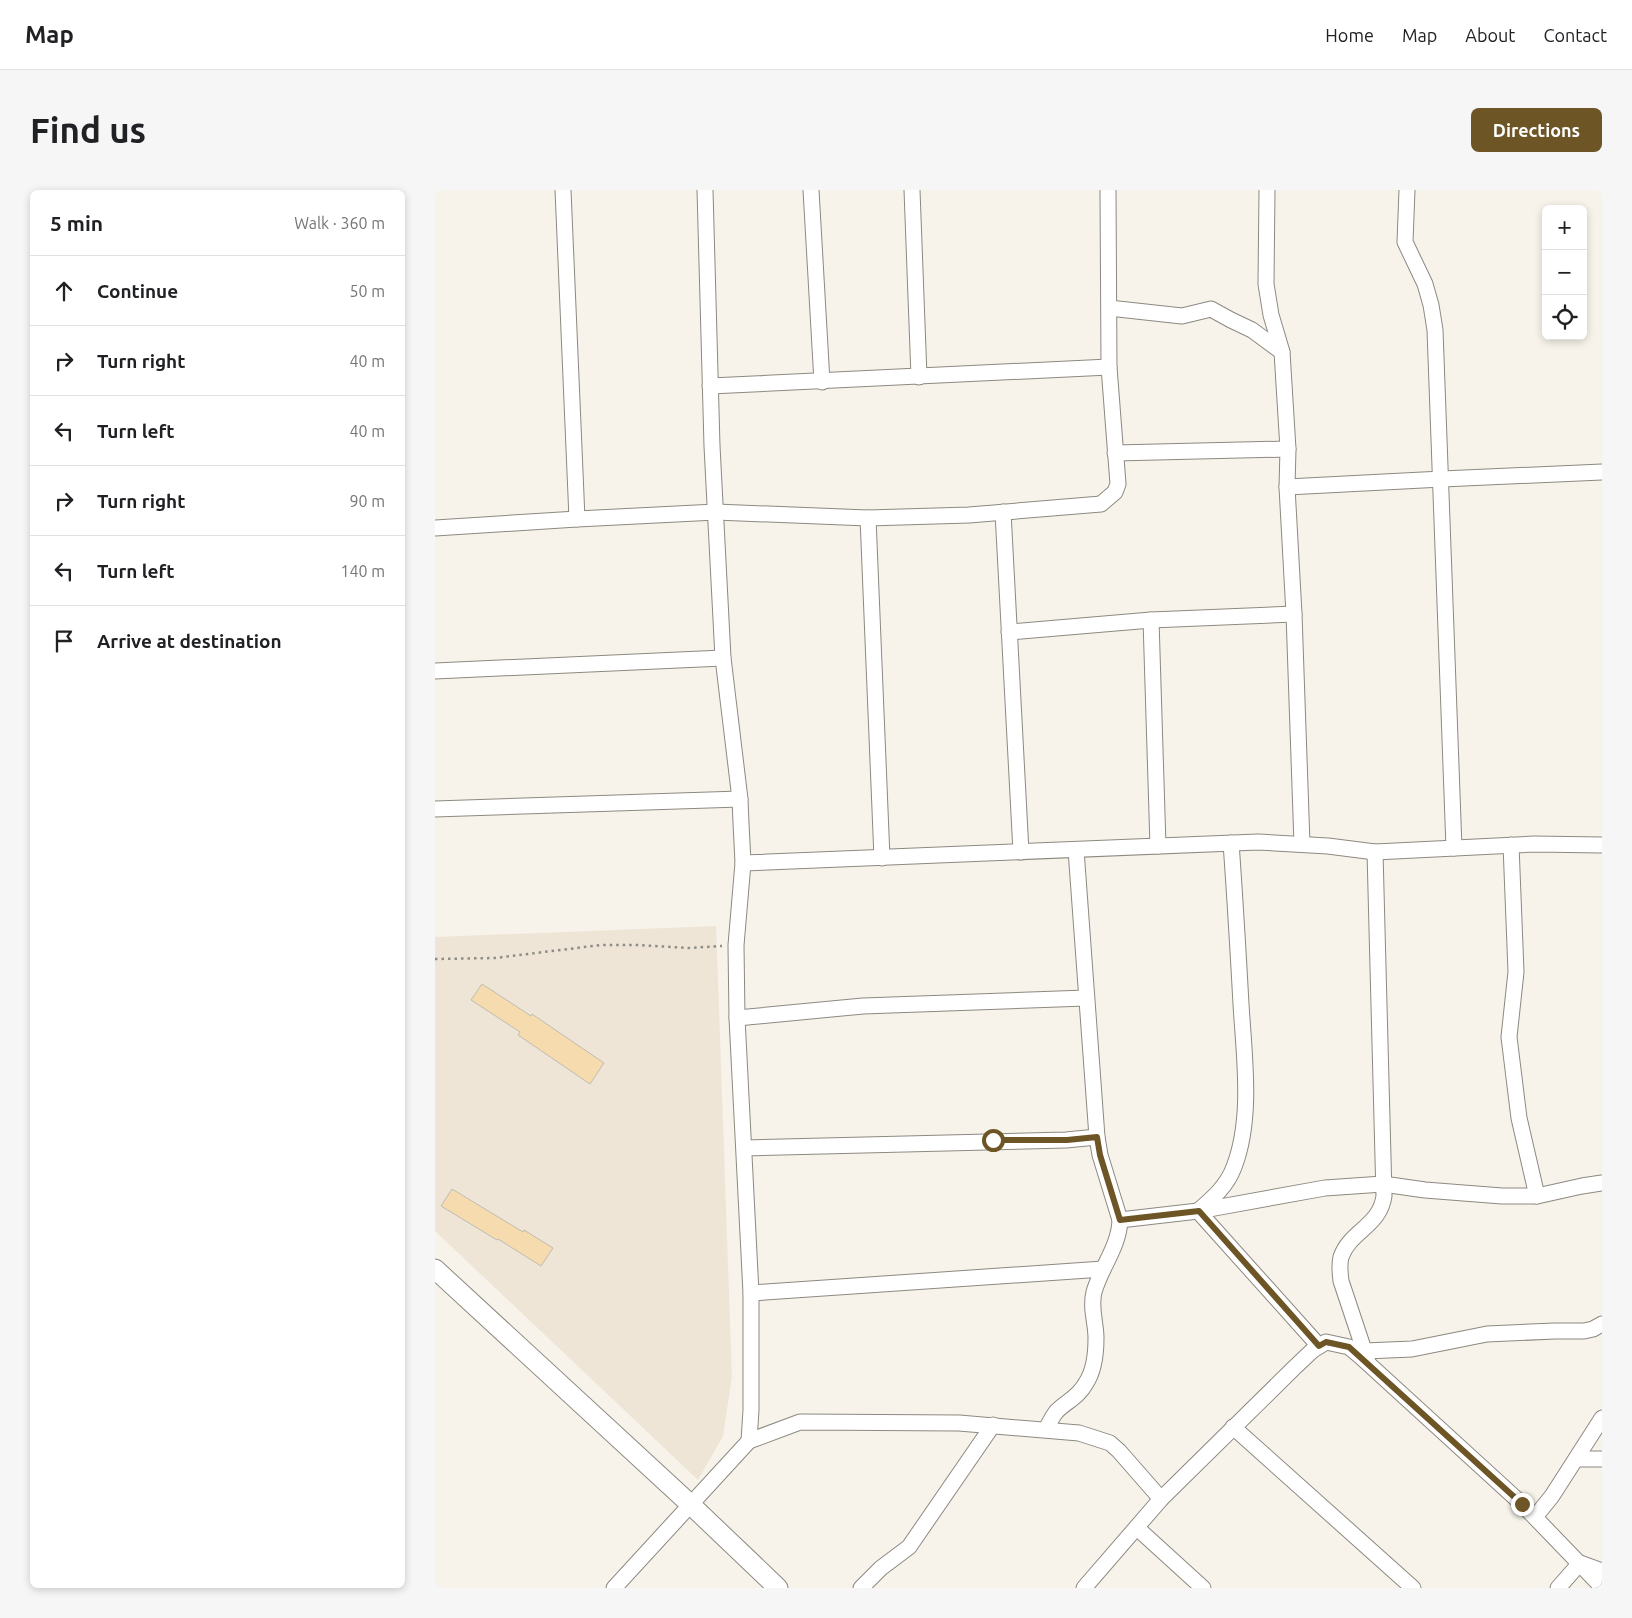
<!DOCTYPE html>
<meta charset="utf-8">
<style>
body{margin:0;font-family:Ubuntu,sans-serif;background:#f6f6f6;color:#202124}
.controls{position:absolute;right:15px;top:15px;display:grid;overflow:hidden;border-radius:8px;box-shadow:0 2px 8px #0003}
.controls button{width:45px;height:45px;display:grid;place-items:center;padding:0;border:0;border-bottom:1px solid #e0e0e0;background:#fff;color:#202124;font:25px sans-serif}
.stop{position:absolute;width:15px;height:15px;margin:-11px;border:4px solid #6d5525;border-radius:50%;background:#fff}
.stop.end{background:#6d5525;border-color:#fff;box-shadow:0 1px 5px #0008}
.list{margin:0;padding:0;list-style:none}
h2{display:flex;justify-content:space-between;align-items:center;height:65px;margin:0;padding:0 20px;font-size:21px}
h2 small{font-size:16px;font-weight:400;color:#757577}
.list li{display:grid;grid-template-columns:32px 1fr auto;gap:15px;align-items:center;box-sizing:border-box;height:70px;padding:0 20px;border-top:1px solid #e0e0e0}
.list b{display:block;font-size:19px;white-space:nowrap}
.list em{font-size:16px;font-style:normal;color:#757577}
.icon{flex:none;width:28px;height:28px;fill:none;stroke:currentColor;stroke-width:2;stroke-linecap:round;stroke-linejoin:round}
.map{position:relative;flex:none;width:1167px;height:1398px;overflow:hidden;border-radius:8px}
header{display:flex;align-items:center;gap:30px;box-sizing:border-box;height:70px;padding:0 25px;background:#fff;border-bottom:1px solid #e0e0e0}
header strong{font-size:24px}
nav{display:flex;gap:28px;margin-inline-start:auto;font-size:18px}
.intro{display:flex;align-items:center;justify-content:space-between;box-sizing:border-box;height:120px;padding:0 30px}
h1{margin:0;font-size:35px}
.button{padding:12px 22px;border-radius:8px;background:#6d5525;color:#fff;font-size:18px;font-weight:700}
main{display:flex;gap:30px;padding:0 30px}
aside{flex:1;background:#fff;border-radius:8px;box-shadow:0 2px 8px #0003}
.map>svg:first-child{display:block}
</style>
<header>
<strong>Map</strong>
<nav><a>Home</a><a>Map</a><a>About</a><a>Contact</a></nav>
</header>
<div class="intro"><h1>Find us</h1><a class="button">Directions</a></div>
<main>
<aside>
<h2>5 min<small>Walk · 360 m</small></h2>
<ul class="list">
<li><svg class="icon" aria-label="ahead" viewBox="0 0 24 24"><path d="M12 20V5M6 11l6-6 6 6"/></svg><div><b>Continue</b></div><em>50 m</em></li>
<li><svg class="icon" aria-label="right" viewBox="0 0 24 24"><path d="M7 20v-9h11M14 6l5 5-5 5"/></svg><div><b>Turn right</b></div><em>40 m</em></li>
<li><svg class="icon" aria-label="left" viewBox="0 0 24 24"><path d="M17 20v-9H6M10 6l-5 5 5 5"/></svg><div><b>Turn left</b></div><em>40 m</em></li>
<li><svg class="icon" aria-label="right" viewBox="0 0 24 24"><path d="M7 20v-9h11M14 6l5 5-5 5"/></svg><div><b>Turn right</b></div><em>90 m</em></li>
<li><svg class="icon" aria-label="left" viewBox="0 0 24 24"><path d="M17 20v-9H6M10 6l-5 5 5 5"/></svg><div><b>Turn left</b></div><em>140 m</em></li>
<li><svg class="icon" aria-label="arrive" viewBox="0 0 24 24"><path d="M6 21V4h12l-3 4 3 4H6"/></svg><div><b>Arrive at destination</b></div></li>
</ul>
</aside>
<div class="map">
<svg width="1167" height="1398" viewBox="0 0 1167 1398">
<rect width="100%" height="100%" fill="#f7f3ea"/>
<!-- built -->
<path fill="#eee5d6" d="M 281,736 L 297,1187 L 288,1246 L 263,1290 L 0,1041 L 0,747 Z"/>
<!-- building -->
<g fill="#f5dbad" stroke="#bfbbb3">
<path d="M 47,794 L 96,826 L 97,824 L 169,873 L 155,894 L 83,845 L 85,842 L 36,810 Z"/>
<path d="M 17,999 L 88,1042 L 89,1040 L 118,1058 L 106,1076 L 63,1049 L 62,1050 L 6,1016 Z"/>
</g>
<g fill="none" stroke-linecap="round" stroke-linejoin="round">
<defs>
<g id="minor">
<path d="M 128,0 L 142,329"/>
<path d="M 376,0 L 387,192"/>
<path d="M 477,0 L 484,187"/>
<path d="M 832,0 L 831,94 L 836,125 L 847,162 L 853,259 L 852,297 L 859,424 L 867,654"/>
<path d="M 972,0 L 970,52 L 990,94 L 996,115 L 1000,140 L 1019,658"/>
<path d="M 674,118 L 747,126 L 776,119 L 796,130 L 817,140 L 847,162"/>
<path d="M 275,196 L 674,177"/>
<path d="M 680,263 L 853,259"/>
<path d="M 852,297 L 1007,289 L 1167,282"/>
<path d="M 568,322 L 586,662"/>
<path d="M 433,328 L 447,668"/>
<path d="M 0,338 L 142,329 L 281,322 L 433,328 L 534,325 L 666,314 L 680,302 L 683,294 L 674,177 L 673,0"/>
<path d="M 716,430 L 723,656"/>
<path d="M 574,442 L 716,430 L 859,424"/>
<path d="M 0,481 L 288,468"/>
<path d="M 0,619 L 305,609"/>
<path d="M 796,653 C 800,707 803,760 806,814 C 809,866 818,928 799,977 C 792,996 778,1008 763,1021 L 884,1156"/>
<path d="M 1076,655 L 1081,782 L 1074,847 L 1084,928 L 1102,1006"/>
<path d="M 308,673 L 823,652 L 893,656 L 940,662 L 1099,654 L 1167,655"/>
<path d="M 302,828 L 428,816 L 651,808"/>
<path d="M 310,958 L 631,950 L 662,947"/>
<path d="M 685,1030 L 763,1021 L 890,998 L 948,994 L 990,1000 L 1067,1006 L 1102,1006 L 1147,996 L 1167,993"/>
<path d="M 316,1103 L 668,1079"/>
<path d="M 930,1161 L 977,1159 L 1052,1144 L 1120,1141 L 1149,1141 L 1158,1139 L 1167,1134"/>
<path d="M 933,1172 L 906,1091 C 905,1083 904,1074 906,1067 C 915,1041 945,1036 949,1006 L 940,662"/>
<path d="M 798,1237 L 978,1398"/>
<path d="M 611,1239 C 614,1234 617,1227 621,1222 C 630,1212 643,1208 651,1193 C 659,1181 661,1163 661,1148 C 661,1133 655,1118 659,1102 C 666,1077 684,1057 685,1030 L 665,965 L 662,947 L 641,660"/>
<path d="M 314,1251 L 365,1232 L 524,1233 L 644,1243 L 675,1253 L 684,1261 L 726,1309"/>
<path d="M 1142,1269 L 1167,1269"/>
<path d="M 1100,1327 L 1117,1306 L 1167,1228"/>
<path d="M 702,1338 L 768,1398"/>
<path d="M 179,1398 L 314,1251 L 316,1220 L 316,1103 L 302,828 L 301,755 L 308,673 L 306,633 L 305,609 L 288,468 L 277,256 L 270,0"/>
<path d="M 426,1398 L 446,1378 L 474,1357 L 558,1235"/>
<path d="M 649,1398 L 726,1309 L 860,1177 L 878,1160 L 891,1152 L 914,1157 L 926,1167 L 1087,1314 L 1167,1397"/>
<path d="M 1123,1398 L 1145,1373 L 1167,1381"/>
</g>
<path id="tertiary" d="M 0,1079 L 255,1314 L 343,1398"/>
</defs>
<!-- minor casing -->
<use href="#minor" stroke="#8d8981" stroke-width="17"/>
<!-- tertiary casing -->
<use href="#tertiary" stroke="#8d8981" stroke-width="21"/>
<!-- path -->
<path stroke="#8e8c85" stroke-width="2.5" stroke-dasharray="2.5 4" stroke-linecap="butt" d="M 0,769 L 60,768 L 166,755 L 202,755 L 253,758 L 287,756"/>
<!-- minor -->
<use href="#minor" stroke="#fff" stroke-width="15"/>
<!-- tertiary -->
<use href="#tertiary" stroke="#fff" stroke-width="19"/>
</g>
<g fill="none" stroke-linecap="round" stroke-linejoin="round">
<!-- route -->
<path stroke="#6d5525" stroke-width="6" d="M 558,950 L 632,950 L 662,947 L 665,965 L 685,1030 L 764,1021 L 884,1156 L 891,1152 L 914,1157 L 1087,1314"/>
</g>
</svg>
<div class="controls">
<button>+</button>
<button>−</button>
<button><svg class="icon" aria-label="locate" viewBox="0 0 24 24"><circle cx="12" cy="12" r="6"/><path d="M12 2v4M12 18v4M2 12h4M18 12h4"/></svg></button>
</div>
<div class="stop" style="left:558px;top:950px"></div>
<div class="stop end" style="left:1087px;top:1314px"></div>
</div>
</main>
